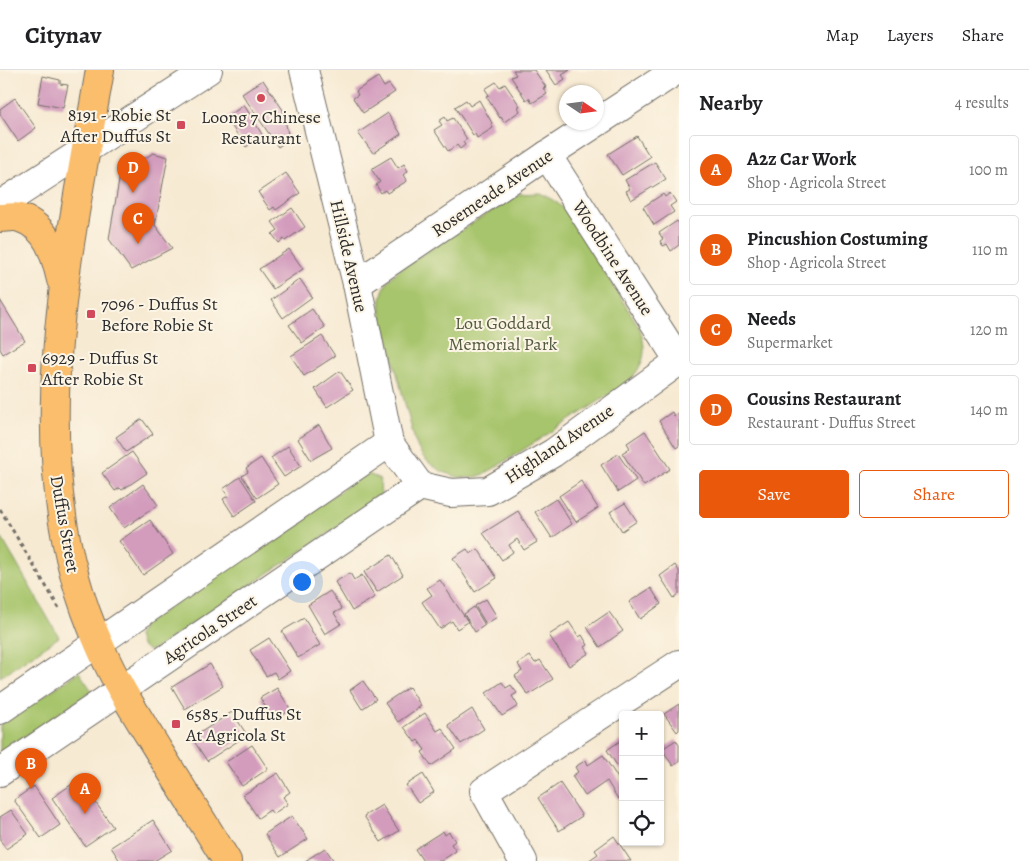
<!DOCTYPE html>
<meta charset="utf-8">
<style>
body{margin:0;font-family:Alegreya,serif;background:#f2f2f2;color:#202124}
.controls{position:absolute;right:15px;bottom:15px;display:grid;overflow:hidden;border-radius:5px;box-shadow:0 1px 4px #0004}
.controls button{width:45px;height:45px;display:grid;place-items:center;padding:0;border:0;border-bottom:1px solid #e0e0e0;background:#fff;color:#202124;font:25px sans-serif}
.compass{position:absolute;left:559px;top:15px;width:45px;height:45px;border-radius:50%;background:#fff;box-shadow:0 1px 4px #0004;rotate:103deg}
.you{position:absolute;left:301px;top:511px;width:18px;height:18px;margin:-12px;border:4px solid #fff;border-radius:50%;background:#1a73e8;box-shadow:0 0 0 8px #1a73e833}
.badge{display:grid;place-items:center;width:32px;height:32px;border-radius:50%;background:#ea580c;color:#fff;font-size:16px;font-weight:700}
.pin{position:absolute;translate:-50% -41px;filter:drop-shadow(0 1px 2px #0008)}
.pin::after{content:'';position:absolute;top:26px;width:18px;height:15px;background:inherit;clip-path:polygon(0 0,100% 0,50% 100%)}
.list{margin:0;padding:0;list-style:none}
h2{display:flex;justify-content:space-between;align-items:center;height:65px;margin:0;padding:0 20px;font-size:21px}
h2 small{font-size:16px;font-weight:400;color:#757577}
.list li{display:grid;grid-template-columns:32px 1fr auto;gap:15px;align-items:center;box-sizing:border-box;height:70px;margin:0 10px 10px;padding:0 10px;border:1px solid #e0e0e0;border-radius:5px}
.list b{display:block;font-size:19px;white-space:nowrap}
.list p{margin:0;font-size:16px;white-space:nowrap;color:#757577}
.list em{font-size:16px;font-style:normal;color:#757577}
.actions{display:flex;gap:10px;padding:15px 20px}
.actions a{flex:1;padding:11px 0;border:1px solid #ea580c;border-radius:5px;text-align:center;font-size:18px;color:#ea580c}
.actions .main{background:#ea580c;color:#fff}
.icon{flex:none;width:28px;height:28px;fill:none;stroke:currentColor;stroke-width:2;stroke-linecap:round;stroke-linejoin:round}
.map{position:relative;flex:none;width:679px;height:791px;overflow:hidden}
header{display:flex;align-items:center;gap:30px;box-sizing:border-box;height:70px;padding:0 25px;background:#fff;border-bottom:1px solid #e0e0e0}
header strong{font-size:24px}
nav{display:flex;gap:28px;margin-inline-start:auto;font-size:18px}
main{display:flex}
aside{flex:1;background:#fff}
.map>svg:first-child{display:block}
</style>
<header>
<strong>Citynav</strong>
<nav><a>Map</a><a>Layers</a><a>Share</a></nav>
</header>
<main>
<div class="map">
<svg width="679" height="791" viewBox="0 0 679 791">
<rect width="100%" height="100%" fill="#fcf5e5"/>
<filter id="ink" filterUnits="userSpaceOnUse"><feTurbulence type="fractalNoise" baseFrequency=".02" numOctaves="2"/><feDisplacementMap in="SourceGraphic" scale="10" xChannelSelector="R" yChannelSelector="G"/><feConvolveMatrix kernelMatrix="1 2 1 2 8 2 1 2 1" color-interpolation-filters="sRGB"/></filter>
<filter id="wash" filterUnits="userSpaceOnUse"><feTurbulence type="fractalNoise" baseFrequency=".0096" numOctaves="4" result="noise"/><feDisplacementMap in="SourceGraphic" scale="20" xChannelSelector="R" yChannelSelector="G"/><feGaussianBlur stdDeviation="1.12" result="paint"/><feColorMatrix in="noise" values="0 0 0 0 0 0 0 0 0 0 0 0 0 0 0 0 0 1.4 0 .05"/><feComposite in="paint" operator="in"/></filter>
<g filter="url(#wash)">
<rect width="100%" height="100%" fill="#f7ead3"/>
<!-- green -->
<g fill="#a7c56c" stroke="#69784c">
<path d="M 540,123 L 554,130 L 565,140 L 638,255 C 649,281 645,295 626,314 L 493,399 C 489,401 484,404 479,406 C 459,412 434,401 422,385 C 419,381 417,376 415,371 L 381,244 C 379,222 385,212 401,198 L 519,124 Z"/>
<path d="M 368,404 L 380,409 L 381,428 L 156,578 L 149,581 L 141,575 L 138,566 L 142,556 L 356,410 Z"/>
<path d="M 0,465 L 59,567 L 0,607 Z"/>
<path d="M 79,602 L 92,621 L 0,683 L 0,655 Z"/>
</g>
<g id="blocks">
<!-- building -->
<g fill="#d39cbd">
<path d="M 513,0 L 534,0 L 546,17 L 543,18 L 547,24 L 532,33 L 529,28 L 526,30 L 511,7 L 516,5 Z"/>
<path d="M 546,0 L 570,0 L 562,5 L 565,9 L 556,15 Z"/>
<path d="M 43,6 L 60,10 L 60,14 L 68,15 L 63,38 L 38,33 Z"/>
<path d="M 378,7 L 384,17 L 389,14 L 395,22 L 363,43 L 353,28 L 358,25 L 356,21 Z"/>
<path d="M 263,10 L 283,40 L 289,69 L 278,77 L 242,24 Z"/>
<path d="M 496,12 L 500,17 L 505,14 L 520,36 L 518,37 L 520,41 L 504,52 L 501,47 L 500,48 L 486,26 L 489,25 L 485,19 Z"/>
<path d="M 15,28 L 36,58 L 18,71 L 0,44 L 0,39 Z"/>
<path d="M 466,30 L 470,36 L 479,30 L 492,53 L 491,54 L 493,58 L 477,68 L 475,64 L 473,65 L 455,37 Z"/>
<path d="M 244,35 L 263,66 L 246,77 L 226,48 Z"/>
<path d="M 388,43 L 401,64 L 373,83 L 358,63 Z"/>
<path d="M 445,47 L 447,51 L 453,48 L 467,69 L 463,72 L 465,75 L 460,79 L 457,75 L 448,81 L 434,60 L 442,55 L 439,51 Z"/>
<path d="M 637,66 L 650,87 L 622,105 L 608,84 Z"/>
<path d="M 153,83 L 168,87 L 155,155 L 172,178 L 131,200 L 109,169 L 120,105 Z"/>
<path d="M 391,87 L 398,98 L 404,94 L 408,101 L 403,105 L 407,111 L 387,123 L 385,120 L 381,123 L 376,115 L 380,112 L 371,99 Z"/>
<path d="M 655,92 L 666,109 L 631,130 L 626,121 L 630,119 L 625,110 Z"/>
<path d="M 286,103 L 300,123 L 276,140 L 274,137 L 270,140 L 258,122 Z"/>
<path d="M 670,123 L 676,132 L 670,136 L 674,142 L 654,155 L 643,137 L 663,124 L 665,127 Z"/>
<path d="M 292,138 L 305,157 L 285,171 L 284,169 L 279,173 L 272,164 L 278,160 L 272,152 Z"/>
<path d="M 677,151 L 679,154 L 679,175 L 671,181 L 667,174 L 663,176 L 660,171 L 663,169 L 659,163 Z"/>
<path d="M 289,179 L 303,199 L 273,219 L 259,199 Z"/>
<path d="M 300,209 L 312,227 L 283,248 L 271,230 Z"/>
<path d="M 0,230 L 25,271 L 3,284 L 0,279 Z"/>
<path d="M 312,239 L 325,257 L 302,273 L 289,255 Z"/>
<path d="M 322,266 L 335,286 L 304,306 L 291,286 Z"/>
<path d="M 340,301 L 353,320 L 327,337 L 315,319 Z"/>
<path d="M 672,342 L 674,346 L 679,343 L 679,376 L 676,378 L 659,351 Z"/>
<path d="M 142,349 L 153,364 L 126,382 L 116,367 Z"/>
<path d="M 319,355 L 332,378 L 311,390 L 298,369 Z"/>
<path d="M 645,361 L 670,399 L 644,416 L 622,383 L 630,378 L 627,373 Z"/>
<path d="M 288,376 L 301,396 L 284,407 L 271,388 Z"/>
<path d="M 132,382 L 147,403 L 122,420 L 120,418 L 115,421 L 102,403 Z"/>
<path d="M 618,384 L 636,410 L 618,422 L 601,395 Z"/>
<path d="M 261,388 L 278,414 L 257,428 L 242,406 L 248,402 L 246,398 Z"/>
<path d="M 240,407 L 256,431 L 234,446 L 223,429 L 228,426 L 223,419 Z"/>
<path d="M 581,411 L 598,438 L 576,452 L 559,426 Z"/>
<path d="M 143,414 L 158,435 L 124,458 L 110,438 Z"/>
<path d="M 556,429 L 572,454 L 552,468 L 535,442 Z"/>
<path d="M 625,433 L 637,451 L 622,461 L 610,442 Z"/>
<path d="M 518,441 L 537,472 L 524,480 L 517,469 L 509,475 L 513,482 L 502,490 L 483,463 Z"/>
<path d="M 150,450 L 173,484 L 143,505 L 119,471 Z"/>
<path d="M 467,479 L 470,484 L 478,479 L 497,508 L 475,522 L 453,488 Z"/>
<path d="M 391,485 L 403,505 L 377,522 L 364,502 Z"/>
<path d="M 675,495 L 679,501 L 679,524 L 674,528 L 660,506 Z"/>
<path d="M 350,503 L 354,510 L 362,505 L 375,527 L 352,541 L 335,512 Z"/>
<path d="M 440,510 L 468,552 L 457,559 L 452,551 L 440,559 L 422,532 L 432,525 L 427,518 Z"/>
<path d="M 651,518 L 661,534 L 640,549 L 629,532 Z"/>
<path d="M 330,521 L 342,539 L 334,543 L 341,554 L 325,564 L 308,535 Z"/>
<path d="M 486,529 L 497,547 L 486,554 L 475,536 Z"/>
<path d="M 474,537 L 485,555 L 475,562 L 464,544 Z"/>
<path d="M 609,542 L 623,561 L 600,577 L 587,557 Z"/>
<path d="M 304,548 L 320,575 L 298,588 L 282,561 Z"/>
<path d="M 569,552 L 579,567 L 582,565 L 588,575 L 585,577 L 589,583 L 569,596 L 549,565 Z"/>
<path d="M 269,568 L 290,601 L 278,609 L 274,602 L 266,606 L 250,580 Z"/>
<path d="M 530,586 L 535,593 L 540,590 L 553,609 L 528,625 L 515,606 L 522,601 L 518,594 Z"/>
<path d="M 210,594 L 223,616 L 185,639 L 172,617 Z"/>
<path d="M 363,611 L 376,629 L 362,639 L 350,620 Z"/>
<path d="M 502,612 L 506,618 L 511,615 L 517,623 L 512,626 L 518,636 L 502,646 L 486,623 Z"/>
<path d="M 409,617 L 421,636 L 398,652 L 385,633 Z"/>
<path d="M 277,618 L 291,640 L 274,650 L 260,628 Z"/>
<path d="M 679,634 L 679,660 L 677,662 L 664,644 Z"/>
<path d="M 472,639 L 484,659 L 461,674 L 448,655 Z"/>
<path d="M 232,642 L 247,665 L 207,691 L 192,668 Z"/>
<path d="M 425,643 L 437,661 L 442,658 L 456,679 L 431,696 L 422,682 L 425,680 L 418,670 L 415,672 L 404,657 Z"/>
<path d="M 676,670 L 679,675 L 679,692 L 673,696 L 662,679 Z"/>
<path d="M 620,671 L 623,675 L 623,698 L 620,700 L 607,680 Z"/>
<path d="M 252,675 L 268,699 L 242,716 L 226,692 Z"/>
<path d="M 603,685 L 623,716 L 623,726 L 618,729 L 607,711 L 585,726 L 572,706 L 578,702 L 575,697 L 586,690 L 588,695 Z"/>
<path d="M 278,703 L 290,722 L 283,727 L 288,734 L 273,744 L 270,740 L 258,748 L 243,725 Z"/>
<path d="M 423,704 L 434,722 L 418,733 L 406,715 Z"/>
<path d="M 75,712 L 89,732 L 93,729 L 113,757 L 85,776 L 52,728 Z"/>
<path d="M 560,713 L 582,746 L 559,761 L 538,728 Z"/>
<path d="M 34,716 L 60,755 L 41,768 L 14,730 Z"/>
<path d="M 382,735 L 399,761 L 381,772 L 364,746 Z"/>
<path d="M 11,740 L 28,764 L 6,779 L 0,770 L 0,747 Z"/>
<path d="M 292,746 L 308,769 L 280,787 L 265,764 Z"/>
<path d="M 153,750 L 172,780 L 154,791 L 120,791 L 111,777 Z"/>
<path d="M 443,761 L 445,765 L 449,762 L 455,771 L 451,774 L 456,781 L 441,791 L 423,791 L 415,779 Z"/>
<path d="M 614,766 L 631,791 L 588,791 L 598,784 L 595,780 Z"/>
<path d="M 325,778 L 334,791 L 305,791 Z"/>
</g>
</g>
</g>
<g filter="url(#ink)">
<use href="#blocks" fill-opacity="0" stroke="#726e66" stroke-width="1"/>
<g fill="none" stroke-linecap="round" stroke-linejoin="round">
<defs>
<g id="minor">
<path d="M 304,0 L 357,214 L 389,373 L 420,416 L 451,423 L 488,421 L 553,383 L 679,291"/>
<path d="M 547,85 L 679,291"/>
<path d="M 0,135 L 208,0"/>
<path d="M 357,214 L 547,85 L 677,0"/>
<path d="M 0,640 L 389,373"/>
<path d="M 0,702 L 420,416"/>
<path d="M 523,791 L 484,721 L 679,594"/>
</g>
<g id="major">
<path d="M 100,0 C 68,188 17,392 99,574 C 115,612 137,646 158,680 C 181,717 204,754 227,791"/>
<path d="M 0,148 C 6,148 14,146 20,148 C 48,157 55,184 61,210"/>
</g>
</defs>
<!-- minor casing -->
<use href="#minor" stroke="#726e66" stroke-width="30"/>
<!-- major casing -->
<use href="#major" stroke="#726e66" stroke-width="30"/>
<!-- path -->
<path stroke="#726e66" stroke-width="3" stroke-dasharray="4 4" stroke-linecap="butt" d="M 0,439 L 59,538"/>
<!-- minor -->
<use href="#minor" stroke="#fff" stroke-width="28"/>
<!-- major -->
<use href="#major" stroke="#fabe6d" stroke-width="28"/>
</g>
</g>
<!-- markers -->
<g fill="#d1495b" stroke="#fcf5e5" stroke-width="2">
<circle cx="261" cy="28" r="5"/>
<rect x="176" y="50" width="10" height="10" rx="2.5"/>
<rect x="86" y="239" width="10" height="10" rx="2.5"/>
<rect x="27" y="293" width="10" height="10" rx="2.5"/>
<rect x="171" y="649" width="10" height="10" rx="2.5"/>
</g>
<g text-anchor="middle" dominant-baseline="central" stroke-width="4" stroke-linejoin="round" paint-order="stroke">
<!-- poi labels -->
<g font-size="18" fill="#2b2b2b" stroke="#fcf5e5" text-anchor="start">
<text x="171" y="45" text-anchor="end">8191 - Robie St<tspan x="171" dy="21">After Duffus St</tspan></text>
<text x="261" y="47" text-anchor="middle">Loong 7 Chinese<tspan x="261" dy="21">Restaurant</tspan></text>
<text x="101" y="234">7096 - Duffus St<tspan x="101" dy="21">Before Robie St</tspan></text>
<text x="42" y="288">6929 - Duffus St<tspan x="42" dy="21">After Robie St</tspan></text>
<text x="186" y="644">6585 - Duffus St<tspan x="186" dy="21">At Agricola St</tspan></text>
</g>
<!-- street labels -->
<g font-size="18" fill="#2b2b2b" stroke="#fcf5e5">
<text transform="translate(492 123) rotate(-34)">Rosemeade Avenue</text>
<text transform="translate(349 186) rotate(77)">Hillside Avenue</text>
<text transform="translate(613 188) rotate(57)">Woodbine Avenue</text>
<text transform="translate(559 374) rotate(-34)">Highland Avenue</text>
<text transform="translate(65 454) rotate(80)">Duffus Street</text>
<text transform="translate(210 559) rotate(-34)">Agricola Street</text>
</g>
<!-- park labels -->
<g font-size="18" fill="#50593e" stroke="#fcf5e5">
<text x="503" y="253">Lou Goddard<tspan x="503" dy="21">Memorial Park</tspan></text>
</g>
</g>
</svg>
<div class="controls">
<button>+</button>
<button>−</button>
<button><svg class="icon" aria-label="locate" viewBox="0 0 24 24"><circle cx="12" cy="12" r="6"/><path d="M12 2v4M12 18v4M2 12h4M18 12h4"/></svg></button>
</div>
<svg class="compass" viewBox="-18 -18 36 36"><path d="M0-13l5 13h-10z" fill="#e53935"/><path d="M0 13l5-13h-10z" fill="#757577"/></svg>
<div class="you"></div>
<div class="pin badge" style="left:85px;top:744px">A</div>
<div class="pin badge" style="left:31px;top:719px">B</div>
<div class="pin badge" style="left:138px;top:174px">C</div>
<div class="pin badge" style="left:133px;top:123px">D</div>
</div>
<aside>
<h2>Nearby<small>4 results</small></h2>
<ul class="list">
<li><span class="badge">A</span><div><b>A2z Car Work</b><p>Shop · Agricola Street</p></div><em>100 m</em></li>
<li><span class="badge">B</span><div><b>Pincushion Costuming</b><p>Shop · Agricola Street</p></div><em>110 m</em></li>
<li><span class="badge">C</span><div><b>Needs</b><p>Supermarket</p></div><em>120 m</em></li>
<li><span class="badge">D</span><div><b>Cousins Restaurant</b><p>Restaurant · Duffus Street</p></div><em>140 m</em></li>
</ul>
<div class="actions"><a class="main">Save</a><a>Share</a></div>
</aside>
</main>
